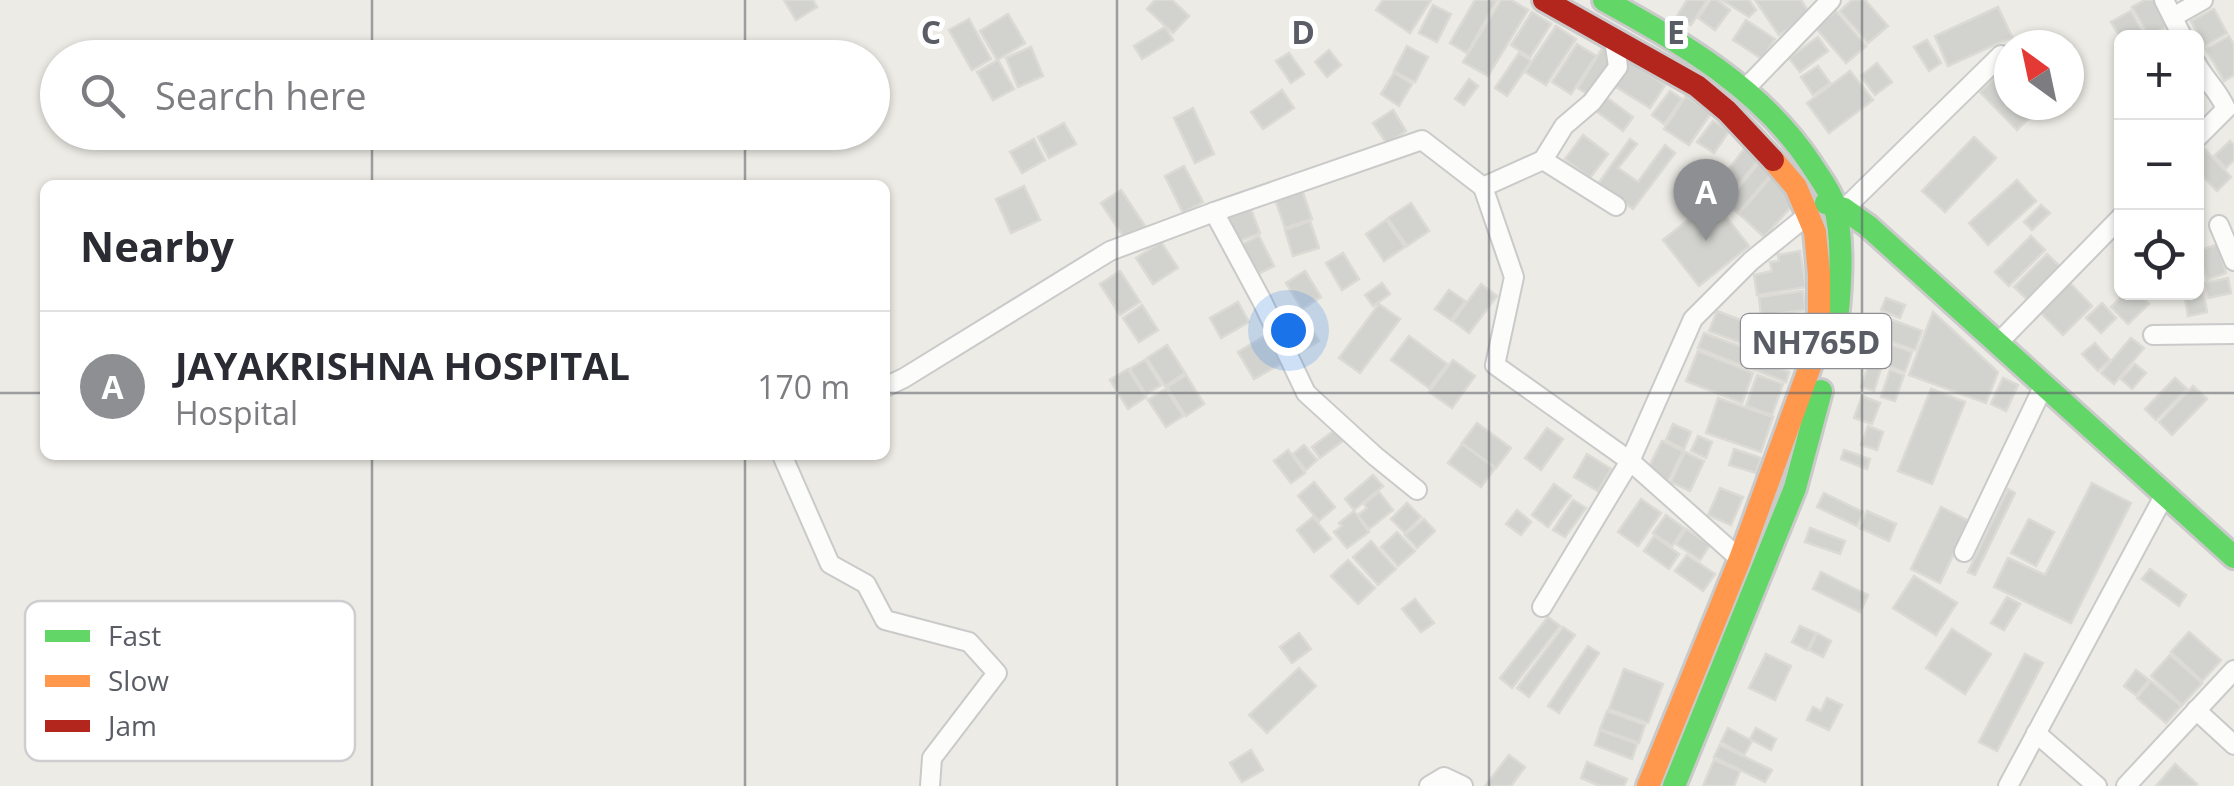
<!DOCTYPE html>
<meta charset="utf-8">
<style>
body{margin:0;font-family:"Open Sans",sans-serif;background:#f2f2f3;color:#2b2b33}
.controls{position:absolute;right:30px;top:30px;display:grid;overflow:hidden;border-radius:15px;box-shadow:0 2px 8px #0004}
.controls button{width:90px;height:90px;display:grid;place-items:center;padding:0;border:0;border-bottom:2px solid #e1e1e2;background:#fff;color:#2b2b33;font:50px sans-serif}
.compass{position:absolute;left:1994px;top:30px;width:90px;height:90px;border-radius:50%;background:#fff;box-shadow:0 2px 8px #0004;rotate:327deg}
.you{position:absolute;left:1288px;top:330px;width:35px;height:35px;margin:-25px;border:8px solid #fff;border-radius:50%;background:#1a73e8;box-shadow:0 0 0 15px #1a73e833}
.badge{display:grid;place-items:center;width:65px;height:65px;border-radius:50%;background:#8d8f92;color:#fff;font-size:32px;font-weight:700}
.pin{position:absolute;translate:-50% -82px;filter:drop-shadow(0 2px 5px #0008)}
.pin::after{content:'';position:absolute;top:52px;width:35px;height:30px;background:inherit;clip-path:polygon(0 0,100% 0,50% 100%)}
.list{margin:0;padding:0;list-style:none}
h2{display:flex;justify-content:space-between;align-items:center;height:130px;margin:0;padding:0 40px;font-size:42px}
h2 small{font-size:32px;font-weight:400;color:#7c7c81}
.list li{display:grid;grid-template-columns:65px 1fr auto;gap:30px;align-items:center;box-sizing:border-box;height:150px;padding:0 40px;border-top:2px solid #e1e1e2}
.list b{display:block;font-size:38px;white-space:nowrap}
.list p{margin:0;font-size:32px;white-space:nowrap;color:#7c7c81}
.list em{font-size:32px;font-style:normal;color:#7c7c81}
.icon{flex:none;width:55px;height:55px;fill:none;stroke:currentColor;stroke-width:2;stroke-linecap:round;stroke-linejoin:round}
.map{position:relative;flex:none;width:2234px;height:786px;overflow:hidden}
.search{position:absolute;background:#fff;box-shadow:0 2px 8px #0004;left:40px;top:40px;width:850px;height:110px;display:flex;align-items:center;gap:25px;box-sizing:border-box;padding:0 35px;border-radius:55px;color:#7c7c81;font-size:38px}
.panel{position:absolute;background:#fff;box-shadow:0 2px 8px #0004;left:40px;top:180px;width:850px;height:280px;border-radius:15px}
.map>svg:first-child{display:block}
</style>
<div class="map">
<svg width="2234" height="786" viewBox="0 0 2234 786">
<rect width="100%" height="100%" fill="#ecebe5"/>
<!-- building -->
<g fill="#d2d2ce" stroke="#dcdad4" stroke-width="2.5">
<path d="M 784,0 L 813,0 L 817,7 L 796,20 Z"/>
<path d="M 1155,0 L 1172,0 L 1189,16 L 1173,33 L 1147,9 Z"/>
<path d="M 1383,0 L 1431,0 L 1410,33 L 1376,10 Z"/>
<path d="M 1475,0 L 1497,0 L 1467,53 L 1450,43 Z"/>
<path d="M 1501,0 L 1511,0 L 1528,10 L 1488,76 L 1463,62 Z"/>
<path d="M 1687,0 L 1707,0 L 1691,25 L 1677,16 Z"/>
<path d="M 1711,0 L 1717,0 L 1730,10 L 1715,30 L 1698,18 Z"/>
<path d="M 1722,0 L 1749,0 L 1756,10 L 1749,17 Z"/>
<path d="M 1755,0 L 1801,0 L 1810,14 L 1779,35 Z"/>
<path d="M 1852,0 L 1865,0 L 1888,26 L 1868,43 L 1840,11 Z"/>
<path d="M 2145,0 L 2159,0 L 2172,23 L 2149,36 L 2132,7 Z"/>
<path d="M 1433,5 L 1451,14 L 1437,42 L 1419,33 Z"/>
<path d="M 1998,7 L 2012,37 L 1948,66 L 1935,36 Z"/>
<path d="M 2214,9 L 2227,33 L 2205,46 L 2191,21 Z"/>
<path d="M 1836,11 L 1866,46 L 1846,63 L 1816,28 Z"/>
<path d="M 2131,11 L 2146,38 L 2122,38 L 2122,40 L 2111,22 Z"/>
<path d="M 1532,12 L 1551,24 L 1530,57 L 1511,45 Z"/>
<path d="M 1008,14 L 1025,43 L 997,60 L 980,31 Z"/>
<path d="M 969,19 L 991,59 L 972,70 L 949,30 Z"/>
<path d="M 1746,20 L 1775,39 L 1762,59 L 1733,40 Z"/>
<path d="M 1556,26 L 1576,39 L 1546,85 L 1525,72 Z"/>
<path d="M 1165,27 L 1173,40 L 1142,59 L 1134,46 Z"/>
<path d="M 2229,36 L 2234,45 L 2234,75 L 2224,81 L 2206,49 Z"/>
<path d="M 1818,37 L 1828,51 L 1800,72 L 1789,58 Z"/>
<path d="M 1927,40 L 1941,63 L 1929,71 L 1914,47 Z"/>
<path d="M 1577,44 L 1596,56 L 1571,94 L 1552,82 Z"/>
<path d="M 1407,46 L 1428,57 L 1415,82 L 1394,71 Z"/>
<path d="M 1031,47 L 1043,76 L 1018,87 L 1006,58 Z"/>
<path d="M 1603,47 L 1615,54 L 1589,95 L 1578,88 Z"/>
<path d="M 1329,50 L 1341,65 L 1327,77 L 1315,62 Z"/>
<path d="M 1289,53 L 1304,74 L 1291,83 L 1276,61 Z"/>
<path d="M 1519,53 L 1531,61 L 1507,96 L 1495,88 Z"/>
<path d="M 998,60 L 1014,89 L 993,100 L 977,72 Z"/>
<path d="M 1628,61 L 1665,85 L 1650,108 L 1613,85 Z"/>
<path d="M 1877,63 L 1892,82 L 1875,95 L 1861,76 Z"/>
<path d="M 2009,64 L 2009,105 L 2043,105 L 2017,130 L 1980,92 Z"/>
<path d="M 1818,66 L 1830,83 L 1813,95 L 1801,77 Z"/>
<path d="M 1850,71 L 1873,100 L 1829,133 L 1807,103 Z"/>
<path d="M 1394,73 L 1412,84 L 1399,106 L 1381,94 Z"/>
<path d="M 1469,79 L 1478,86 L 1464,105 L 1455,99 Z"/>
<path d="M 1282,90 L 1294,108 L 1263,129 L 1251,112 Z"/>
<path d="M 1670,91 L 1682,99 L 1664,124 L 1652,115 Z"/>
<path d="M 1686,96 L 1711,113 L 1689,145 L 1664,129 Z"/>
<path d="M 1606,97 L 1633,117 L 1623,131 L 1596,111 Z"/>
<path d="M 1193,108 L 1214,154 L 1195,163 L 1174,118 Z"/>
<path d="M 1393,110 L 1406,131 L 1387,144 L 1373,123 Z"/>
<path d="M 1713,121 L 1729,131 L 1714,153 L 1697,142 Z"/>
<path d="M 1064,123 L 1076,144 L 1049,158 L 1038,137 Z"/>
<path d="M 1583,135 L 1608,154 L 1590,178 L 1565,159 Z"/>
<path d="M 1974,137 L 1996,158 L 1945,212 L 1922,191 Z"/>
<path d="M 1034,139 L 1045,160 L 1022,173 L 1010,152 Z"/>
<path d="M 1630,139 L 1637,144 L 1618,168 L 1638,182 L 1665,145 L 1675,153 L 1633,209 L 1598,184 Z"/>
<path d="M 2230,141 L 2234,145 L 2234,160 L 2226,168 L 2214,156 Z"/>
<path d="M 2203,147 L 2231,177 L 2217,191 L 2196,169 L 2196,153 Z"/>
<path d="M 1745,148 L 1759,159 L 1724,202 L 1711,192 Z"/>
<path d="M 1759,163 L 1772,173 L 1738,213 L 1726,204 Z"/>
<path d="M 1184,166 L 1203,202 L 1183,213 L 1165,176 Z"/>
<path d="M 1771,177 L 1797,200 L 1764,237 L 1739,214 Z"/>
<path d="M 2017,180 L 2036,201 L 1988,245 L 1969,223 Z"/>
<path d="M 1024,186 L 1040,220 L 1011,233 L 996,199 Z"/>
<path d="M 1121,190 L 1147,229 L 1127,242 L 1101,203 Z"/>
<path d="M 1302,190 L 1312,219 L 1285,228 L 1275,199 Z"/>
<path d="M 1713,200 L 1749,246 L 1699,286 L 1663,240 Z"/>
<path d="M 1411,203 L 1429,231 L 1407,246 L 1388,218 Z"/>
<path d="M 2041,205 L 2050,213 L 2032,230 L 2024,222 Z"/>
<path d="M 1250,207 L 1260,233 L 1235,243 L 1225,217 Z"/>
<path d="M 1386,220 L 1405,247 L 1384,261 L 1366,234 Z"/>
<path d="M 1310,221 L 1319,248 L 1293,256 L 1285,230 Z"/>
<path d="M 1259,236 L 1274,266 L 1254,276 L 1239,246 Z"/>
<path d="M 2031,236 L 2045,250 L 2009,286 L 1995,272 Z"/>
<path d="M 1161,242 L 1178,268 L 1153,284 L 1136,258 Z"/>
<path d="M 2218,244 L 2226,273 L 2207,280 L 2198,251 Z"/>
<path d="M 1800,251 L 1806,287 L 1757,295 L 1754,275 L 1772,271 L 1770,262 L 1779,261 L 1778,255 Z"/>
<path d="M 1343,253 L 1359,279 L 1342,290 L 1326,263 Z"/>
<path d="M 2047,254 L 2063,269 L 2030,302 L 2014,287 Z"/>
<path d="M 1120,271 L 1140,302 L 1120,315 L 1100,284 Z"/>
<path d="M 1305,271 L 1321,297 L 1302,309 L 1286,283 Z"/>
<path d="M 2228,278 L 2231,293 L 2208,298 L 2204,283 Z"/>
<path d="M 2069,282 L 2092,306 L 2063,335 L 2039,311 Z"/>
<path d="M 1382,283 L 1390,294 L 1373,306 L 1365,295 Z"/>
<path d="M 1481,284 L 1497,296 L 1469,333 L 1453,321 Z"/>
<path d="M 2203,289 L 2207,312 L 2188,316 L 2184,292 L 2196,292 L 2196,290 Z"/>
<path d="M 1449,290 L 1465,301 L 1451,320 L 1435,309 Z"/>
<path d="M 1803,291 L 1806,310 L 1761,316 L 1759,297 Z"/>
<path d="M 2126,292 L 2138,292 L 2149,304 L 2128,324 L 2111,307 Z"/>
<path d="M 1886,298 L 1905,305 L 1900,318 L 1881,310 Z"/>
<path d="M 1238,302 L 1249,322 L 1221,338 L 1210,318 Z"/>
<path d="M 2102,303 L 2116,318 L 2101,333 L 2086,318 Z"/>
<path d="M 1379,304 L 1400,319 L 1360,373 L 1339,358 Z"/>
<path d="M 1142,305 L 1158,330 L 1139,342 L 1123,318 Z"/>
<path d="M 1301,311 L 1319,341 L 1299,353 L 1281,323 Z"/>
<path d="M 1717,311 L 1754,325 L 1746,345 L 1709,331 Z"/>
<path d="M 1933,312 L 1998,372 L 1986,403 L 1909,375 Z"/>
<path d="M 1879,315 L 1922,331 L 1915,350 L 1872,335 Z"/>
<path d="M 1757,331 L 1782,341 L 1777,354 L 1752,344 Z"/>
<path d="M 1704,333 L 1747,349 L 1741,365 L 1698,348 Z"/>
<path d="M 1268,334 L 1284,362 L 1254,379 L 1238,352 Z"/>
<path d="M 1409,336 L 1447,364 L 1429,388 L 1391,360 Z"/>
<path d="M 2131,338 L 2144,348 L 2114,384 L 2101,373 Z"/>
<path d="M 1877,340 L 1912,352 L 1905,372 L 1870,360 Z"/>
<path d="M 2095,343 L 2110,360 L 2098,371 L 2082,354 Z"/>
<path d="M 1167,345 L 1185,373 L 1165,386 L 1147,358 Z"/>
<path d="M 1751,346 L 1787,360 L 1784,368 L 1748,354 Z"/>
<path d="M 1698,351 L 1753,373 L 1742,403 L 1686,381 Z"/>
<path d="M 1749,356 L 1789,372 L 1786,382 L 1745,366 Z"/>
<path d="M 1145,360 L 1161,385 L 1146,394 L 1130,369 Z"/>
<path d="M 1453,360 L 1475,376 L 1452,408 L 1429,392 Z"/>
<path d="M 1870,361 L 1882,365 L 1874,391 L 1861,387 Z"/>
<path d="M 2135,364 L 2146,373 L 2132,389 L 2121,379 Z"/>
<path d="M 1128,369 L 1146,397 L 1128,409 L 1110,380 Z"/>
<path d="M 1890,370 L 1904,375 L 1895,401 L 1881,397 Z"/>
<path d="M 1186,375 L 1204,404 L 1186,416 L 1167,387 Z"/>
<path d="M 1757,375 L 1783,384 L 1772,415 L 1746,406 Z"/>
<path d="M 2003,378 L 2018,385 L 2006,411 L 1991,404 Z"/>
<path d="M 2175,378 L 2187,389 L 2156,420 L 2145,409 Z"/>
<path d="M 2193,386 L 2207,399 L 2172,435 L 2159,422 Z"/>
<path d="M 1166,389 L 1183,416 L 1166,427 L 1148,400 Z"/>
<path d="M 1931,389 L 1965,402 L 1932,484 L 1898,471 Z"/>
<path d="M 1862,396 L 1880,403 L 1872,424 L 1854,418 Z"/>
<path d="M 1718,398 L 1773,417 L 1761,452 L 1706,433 Z"/>
<path d="M 1477,423 L 1511,448 L 1496,468 L 1462,443 Z"/>
<path d="M 1673,424 L 1691,432 L 1684,449 L 1666,440 Z"/>
<path d="M 1868,426 L 1883,432 L 1877,450 L 1861,445 Z"/>
<path d="M 1547,428 L 1563,439 L 1541,470 L 1525,458 Z"/>
<path d="M 1336,429 L 1344,440 L 1320,458 L 1312,447 Z"/>
<path d="M 1698,436 L 1712,442 L 1706,458 L 1691,451 Z"/>
<path d="M 1662,441 L 1683,451 L 1668,481 L 1647,471 Z"/>
<path d="M 1462,444 L 1495,468 L 1481,487 L 1448,463 Z"/>
<path d="M 1304,445 L 1317,460 L 1306,470 L 1293,454 Z"/>
<path d="M 1734,449 L 1761,458 L 1756,473 L 1729,465 Z"/>
<path d="M 1288,450 L 1305,473 L 1291,483 L 1274,461 Z"/>
<path d="M 1844,450 L 1870,459 L 1867,469 L 1841,459 Z"/>
<path d="M 1685,452 L 1704,461 L 1690,491 L 1671,482 Z"/>
<path d="M 1587,454 L 1611,469 L 1598,491 L 1574,477 Z"/>
<path d="M 1373,475 L 1383,486 L 1354,510 L 1345,499 Z"/>
<path d="M 1314,482 L 1335,507 L 1319,521 L 1298,496 Z"/>
<path d="M 2092,483 L 2131,503 L 2071,623 L 1994,587 L 2008,558 L 2045,575 Z"/>
<path d="M 1554,484 L 1571,496 L 1548,527 L 1532,515 Z"/>
<path d="M 1720,488 L 1743,497 L 1731,525 L 1708,515 Z"/>
<path d="M 2008,489 L 2015,493 L 1975,575 L 1968,572 Z"/>
<path d="M 1379,492 L 1393,510 L 1369,529 L 1358,515 L 1367,508 L 1364,504 Z"/>
<path d="M 1824,493 L 1863,512 L 1857,526 L 1817,507 Z"/>
<path d="M 1641,499 L 1661,513 L 1638,546 L 1618,532 Z"/>
<path d="M 1573,500 L 1586,508 L 1565,537 L 1553,530 Z"/>
<path d="M 1407,503 L 1421,517 L 1405,533 L 1391,519 Z"/>
<path d="M 1941,507 L 1969,521 L 1940,583 L 1911,569 Z"/>
<path d="M 1517,510 L 1531,522 L 1521,535 L 1506,524 Z"/>
<path d="M 1354,511 L 1369,532 L 1347,548 L 1334,532 L 1342,526 L 1339,523 Z"/>
<path d="M 1867,511 L 1896,524 L 1889,541 L 1860,528 Z"/>
<path d="M 1666,515 L 1684,528 L 1672,546 L 1653,533 Z"/>
<path d="M 1313,517 L 1331,539 L 1314,552 L 1297,530 Z"/>
<path d="M 1424,519 L 1435,531 L 1417,548 L 1405,535 Z"/>
<path d="M 2029,519 L 2054,532 L 2036,566 L 2011,553 Z"/>
<path d="M 1810,528 L 1845,541 L 1840,554 L 1805,542 Z"/>
<path d="M 1686,529 L 1710,545 L 1700,560 L 1676,544 Z"/>
<path d="M 1397,532 L 1415,551 L 1398,566 L 1381,547 Z"/>
<path d="M 1654,536 L 1679,554 L 1669,569 L 1644,551 Z"/>
<path d="M 1371,541 L 1396,569 L 1378,585 L 1353,557 Z"/>
<path d="M 1687,555 L 1715,574 L 1703,591 L 1675,571 Z"/>
<path d="M 1348,560 L 1375,588 L 1358,604 L 1331,576 Z"/>
<path d="M 2150,569 L 2186,595 L 2179,606 L 2142,579 Z"/>
<path d="M 1821,572 L 1868,595 L 1860,612 L 1813,589 Z"/>
<path d="M 1914,576 L 1957,603 L 1936,635 L 1893,608 Z"/>
<path d="M 2007,597 L 2020,604 L 2004,630 L 1991,623 Z"/>
<path d="M 1415,599 L 1434,623 L 1421,632 L 1402,609 Z"/>
<path d="M 1548,617 L 1560,626 L 1512,688 L 1500,678 Z"/>
<path d="M 1800,626 L 1816,633 L 1807,650 L 1792,642 Z"/>
<path d="M 1563,627 L 1575,635 L 1529,697 L 1517,688 Z"/>
<path d="M 1952,629 L 1991,654 L 1965,694 L 1926,668 Z"/>
<path d="M 2189,632 L 2221,660 L 2202,681 L 2171,652 Z"/>
<path d="M 1299,633 L 1311,649 L 1292,663 L 1280,647 Z"/>
<path d="M 1817,633 L 1831,641 L 1823,657 L 1809,650 Z"/>
<path d="M 1588,646 L 1599,653 L 1559,713 L 1548,706 Z"/>
<path d="M 1766,654 L 1791,666 L 1775,700 L 1749,688 Z"/>
<path d="M 2025,654 L 2043,663 L 1997,751 L 1979,742 Z"/>
<path d="M 2170,655 L 2202,683 L 2182,705 L 2151,676 Z"/>
<path d="M 1299,668 L 1316,686 L 1267,733 L 1249,715 Z"/>
<path d="M 1624,669 L 1663,684 L 1648,723 L 1609,709 Z"/>
<path d="M 2136,670 L 2149,680 L 2136,695 L 2124,686 Z"/>
<path d="M 2151,681 L 2181,706 L 2166,723 L 2137,698 Z"/>
<path d="M 1827,698 L 1842,705 L 1829,730 L 1807,720 L 1813,707 L 1821,711 Z"/>
<path d="M 1607,711 L 1645,725 L 1639,743 L 1600,729 Z"/>
<path d="M 1728,728 L 1752,741 L 1744,755 L 1721,742 Z"/>
<path d="M 1756,728 L 1776,739 L 1771,750 L 1750,739 Z"/>
<path d="M 1600,730 L 1637,744 L 1632,759 L 1595,745 Z"/>
<path d="M 1720,745 L 1772,770 L 1765,782 L 1714,757 Z"/>
<path d="M 1251,750 L 1263,770 L 1242,782 L 1230,763 Z"/>
<path d="M 1509,755 L 1525,767 L 1511,786 L 1485,786 Z"/>
<path d="M 1714,760 L 1740,771 L 1734,786 L 1703,786 Z"/>
<path d="M 1587,762 L 1627,779 L 1624,786 L 1600,786 L 1581,778 Z"/>
<path d="M 2175,764 L 2197,784 L 2195,786 L 2156,786 Z"/>
</g>
<g fill="none" stroke-linecap="round" stroke-linejoin="round">
<defs>
<g id="street">
<path d="M 2164,0 L 2183,38"/>
<path d="M 2173,17 L 2203,0"/>
<path d="M 2196,63 C 2205,80 2219,91 2226,109 L 2196,139"/>
<path d="M 1744,90 L 1831,0"/>
<path d="M 1543,160 L 1564,126 L 1592,102 L 1618,67 L 1614,39"/>
<path d="M 1616,206 L 1543,160 L 1483,187 L 1514,277 L 1495,365 L 1630,461 L 1740,559"/>
<path d="M 1844,209 L 2001,55"/>
<path d="M 2219,225 L 2234,261"/>
<path d="M 2153,335 L 2234,334"/>
<path d="M 1998,343 L 2122,216"/>
<path d="M 885,387 L 904,378 L 1110,251 L 1214,212"/>
<path d="M 782,455 L 830,564 L 866,584 L 885,620 L 969,642 L 997,673 L 932,758 L 930,786"/>
<path d="M 1417,490 L 1375,456 L 1306,393 L 1262,301 L 1214,212 L 1422,140 L 1483,187"/>
<path d="M 1964,552 L 2044,385"/>
<path d="M 1542,607 L 1630,461 L 1693,319 L 1751,261 L 1809,214"/>
<path d="M 2196,710 L 2234,745"/>
<path d="M 2036,733 L 2097,786"/>
<path d="M 1429,786 L 1444,777 L 1463,786"/>
<path d="M 2008,786 L 2165,494"/>
<path d="M 2126,786 L 2234,670"/>
</g>
<g id="fast">
<path d="M 1604,0 C 1682,43 1761,88 1811,164 C 1819,177 1830,190 1834,204 C 1845,242 1840,302 1834,341"/>
<path d="M 1826,203 L 1844,209 L 1868,226 L 2234,557"/>
<path d="M 1674,786 L 1795,488 L 1821,391"/>
</g>
<path id="slow" d="M 1648,786 L 1740,559 L 1812,361 L 1819,320 L 1819,274 L 1815,232 L 1796,187 L 1773,160"/>
<path id="jam" d="M 1544,0 L 1697,86 L 1727,111 L 1773,160"/>
</defs>
<!-- street casing -->
<use href="#street" stroke="#c9cac9" stroke-width="22"/>
<!-- fast casing -->
<use href="#fast" stroke="#cacaca" stroke-width="28"/>
<!-- slow casing -->
<use href="#slow" stroke="#cacaca" stroke-width="28"/>
<!-- jam casing -->
<use href="#jam" stroke="#cacaca" stroke-width="28"/>
<!-- street -->
<use href="#street" stroke="#fcfcfb" stroke-width="18"/>
<!-- fast -->
<use href="#fast" stroke="#63d668" stroke-width="22"/>
<!-- slow -->
<use href="#slow" stroke="#ff974d" stroke-width="22"/>
<!-- jam -->
<use href="#jam" stroke="#b3261e" stroke-width="22"/>
</g>
<!-- grid -->
<path fill="none" stroke="#5a5d65" stroke-width="2.5" stroke-opacity="0.55" d="M 372,0 L 372,58M 745,0 L 745,58M 1117,0 L 1117,786M 1489,0 L 1489,786M 1862,0 L 1862,786M 372,132 L 372,185M 745,132 L 745,185M 0,393 L 45,393M 885,393 L 2234,393M 372,455 L 372,786M 745,455 L 745,786"/>
<g text-anchor="middle" dominant-baseline="central" stroke-width="10" stroke-linejoin="round" paint-order="stroke">
<!-- shield labels -->
<rect fill="#fff" stroke="#8c8e93" stroke-width="2.5" x="1741" y="314" width="150" height="54" rx="8"/>
<g font-size="32" font-weight="bold" fill="#5a5d65">
<text x="1816" y="341">NH765D</text>
</g>
</g>
<!-- legend -->
<rect x="25" y="601" width="330" height="160" rx="15" fill="#fff" stroke="#ceced1" stroke-width="2.5"/>
<rect x="45" y="630" width="45" height="12" fill="#63d668"/>
<rect x="45" y="675" width="45" height="12" fill="#ff974d"/>
<rect x="45" y="720" width="45" height="12" fill="#b3261e"/>
<g font-size="28" fill="#5a5d65">
<text x="108" y="646">Fast</text>
<text x="108" y="691">Slow</text>
<text x="108" y="736">Jam</text>
</g>
<g font-size="32" text-anchor="middle" font-weight="bold" fill="#5a5d65" stroke="#fff" stroke-width="10" stroke-linejoin="round" paint-order="stroke">
<text x="931" y="44">C</text>
<text x="1303" y="44">D</text>
<text x="1676" y="44">E</text>
</g>
</svg>
<div class="controls">
<button>+</button>
<button>−</button>
<button><svg class="icon" aria-label="locate" viewBox="0 0 24 24"><circle cx="12" cy="12" r="6"/><path d="M12 2v4M12 18v4M2 12h4M18 12h4"/></svg></button>
</div>
<svg class="compass" viewBox="-18 -18 36 36"><path d="M0-13l5 13h-10z" fill="#e53935"/><path d="M0 13l5-13h-10z" fill="#7c7c81"/></svg>
<div class="you"></div>
<div class="pin badge" style="left:1706px;top:241px">A</div>
<div class="search"><svg class="icon" aria-label="search" viewBox="0 0 24 24"><circle cx="10" cy="10" r="6"/><path d="M15 15l6 6"/></svg>Search here</div>
<section class="panel">
<h2>Nearby<small></small></h2>
<ul class="list">
<li><span class="badge">A</span><div><b>JAYAKRISHNA HOSPITAL</b><p>Hospital</p></div><em>170 m</em></li>
</ul>
</section>
</div>
